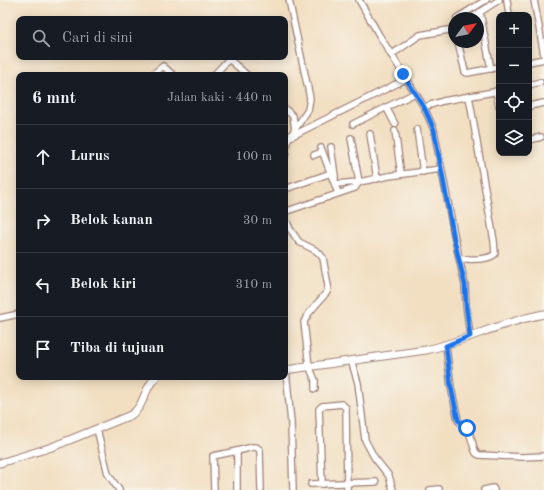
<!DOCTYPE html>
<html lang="id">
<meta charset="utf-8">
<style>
body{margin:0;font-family:"Old Standard TT",serif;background:#242831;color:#f1f3f6}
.controls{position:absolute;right:12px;top:12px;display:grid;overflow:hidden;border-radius:8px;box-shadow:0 2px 10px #0003}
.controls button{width:36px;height:36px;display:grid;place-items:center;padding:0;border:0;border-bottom:1px solid #363941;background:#171b24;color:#f1f3f6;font:20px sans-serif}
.compass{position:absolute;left:448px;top:12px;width:36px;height:36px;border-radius:50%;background:#171b24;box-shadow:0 2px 10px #0003;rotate:58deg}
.stop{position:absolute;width:12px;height:12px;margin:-9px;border:3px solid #1a73e8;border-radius:50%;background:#fff}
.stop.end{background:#1a73e8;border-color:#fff;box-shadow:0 1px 4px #0008}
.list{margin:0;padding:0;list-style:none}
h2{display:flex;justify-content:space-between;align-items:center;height:52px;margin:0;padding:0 16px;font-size:17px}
h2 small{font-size:13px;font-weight:400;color:#9ea1a6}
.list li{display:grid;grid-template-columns:26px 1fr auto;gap:12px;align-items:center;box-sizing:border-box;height:64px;padding:0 16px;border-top:1px solid #363941}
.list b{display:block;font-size:15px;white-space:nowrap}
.list em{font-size:13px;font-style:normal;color:#9ea1a6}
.icon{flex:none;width:22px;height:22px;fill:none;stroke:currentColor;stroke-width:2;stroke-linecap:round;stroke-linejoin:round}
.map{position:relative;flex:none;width:544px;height:490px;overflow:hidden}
.search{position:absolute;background:#171b24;box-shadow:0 2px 10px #0003;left:16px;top:16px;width:272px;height:44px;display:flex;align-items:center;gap:10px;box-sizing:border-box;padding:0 14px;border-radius:8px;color:#9ea1a6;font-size:15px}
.panel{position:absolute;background:#171b24;box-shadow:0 2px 10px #0003;left:16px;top:72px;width:272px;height:308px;border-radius:8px}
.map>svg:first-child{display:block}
</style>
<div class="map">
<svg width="544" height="490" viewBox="0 0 544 490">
<rect width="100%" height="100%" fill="#f7f3e8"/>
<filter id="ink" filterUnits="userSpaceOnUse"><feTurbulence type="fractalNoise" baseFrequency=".025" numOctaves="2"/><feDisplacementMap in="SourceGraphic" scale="8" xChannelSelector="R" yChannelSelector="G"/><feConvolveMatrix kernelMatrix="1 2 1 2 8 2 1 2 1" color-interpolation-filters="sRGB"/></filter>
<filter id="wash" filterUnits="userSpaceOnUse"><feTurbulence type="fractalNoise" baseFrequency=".012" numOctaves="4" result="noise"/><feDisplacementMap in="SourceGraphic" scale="16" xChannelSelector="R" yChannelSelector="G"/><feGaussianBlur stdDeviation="0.9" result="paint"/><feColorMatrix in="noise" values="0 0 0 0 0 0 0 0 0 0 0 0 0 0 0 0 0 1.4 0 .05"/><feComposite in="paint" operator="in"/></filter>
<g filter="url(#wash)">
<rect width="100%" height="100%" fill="#f2dfc2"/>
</g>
<g filter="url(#ink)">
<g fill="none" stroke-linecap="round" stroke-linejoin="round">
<defs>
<g id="minor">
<path d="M 359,0 L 379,35 L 424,107 L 434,130 L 455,239 L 465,285 L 466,305 L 470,336"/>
<path d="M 507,0 L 509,15"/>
<path d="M 534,0 L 544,55"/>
<path d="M 480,12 L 491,69"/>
<path d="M 457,18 L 486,0"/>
<path d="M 471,18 L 499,0"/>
<path d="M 458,42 L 465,72 L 467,73 L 499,67"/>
<path d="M 391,55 L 420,35 L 454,29"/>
<path d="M 529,62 L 544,59"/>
<path d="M 152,75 L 163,66 L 173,75"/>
<path d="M 214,75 L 228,60 L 230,60 L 247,75"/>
<path d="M 529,85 L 540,82"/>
<path d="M 496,91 L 499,106"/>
<path d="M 529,106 L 544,103"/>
<path d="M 386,107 L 395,124"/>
<path d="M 424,107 L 443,101 L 499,91"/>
<path d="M 285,109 L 293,116 L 295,131"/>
<path d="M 353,124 L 415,93"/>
<path d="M 417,129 L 423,172"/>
<path d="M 395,131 L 401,174"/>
<path d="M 370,134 L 377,179"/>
<path d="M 292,136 L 406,79"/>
<path d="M 529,140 L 541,137"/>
<path d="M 331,147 L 335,176 L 335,184 L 359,182 L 351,138"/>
<path d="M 321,148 L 338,193"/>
<path d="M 314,155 L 322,152"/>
<path d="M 285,157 L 287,141 L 308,110 L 310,98 L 289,0"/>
<path d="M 285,189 L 331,173"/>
<path d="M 287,211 L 355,188 L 359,182 L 389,176 L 441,169"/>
<path d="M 285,217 L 290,229 L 299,242 L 315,250 L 319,253 L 323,258 L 328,286 L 327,292 L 309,313 L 304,322 L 309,366 L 315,380 L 315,389"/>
<path d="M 460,259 C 470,259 487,261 495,254 L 494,241 L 469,96"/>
<path d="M 0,318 L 19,314"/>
<path d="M 446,346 L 451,387 L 458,420 C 460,424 465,425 467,428 C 472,436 472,445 476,453 L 479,455 L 522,457 L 544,456"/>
<path d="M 351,360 L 358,383 L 365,440 L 374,457 L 389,476 L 393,490"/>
<path d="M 286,370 L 291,423 L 293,490"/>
<path d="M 97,429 L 108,474 L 119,490"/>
<path d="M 311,484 L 376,482"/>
<path d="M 322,484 L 319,409 L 322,406 L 342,404 L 346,408 L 347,490"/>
<path d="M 214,490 L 213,456 L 237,451"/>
<path d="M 237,490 L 237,451 L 253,447 L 256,447 L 260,450 L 261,490"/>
<path d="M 430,490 L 439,489 L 439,490"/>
<path d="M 484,490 L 493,488 L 494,490"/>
</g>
<g id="tertiary">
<path d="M 285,370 L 426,350 C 466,341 503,321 544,314"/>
<path d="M 0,463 L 52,447 L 131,415 C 145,406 143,389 156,377"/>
</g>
</defs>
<!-- minor casing -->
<use href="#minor" stroke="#9e7f76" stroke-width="8"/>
<!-- tertiary casing -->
<use href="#tertiary" stroke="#9e7f76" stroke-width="9"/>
<!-- minor -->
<use href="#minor" stroke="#fff" stroke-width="5.5"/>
<!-- tertiary -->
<use href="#tertiary" stroke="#fff" stroke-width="7"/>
</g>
</g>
<g fill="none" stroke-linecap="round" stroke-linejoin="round" filter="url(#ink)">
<!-- route -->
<path stroke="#1a73e8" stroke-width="5" d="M 403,74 L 424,107 L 434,130 L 454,239 L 465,285 L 466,305 L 470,336 L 446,346 L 451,387 L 458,420 L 467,428"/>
</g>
</svg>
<div class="controls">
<button>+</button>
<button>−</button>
<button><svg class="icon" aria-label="locate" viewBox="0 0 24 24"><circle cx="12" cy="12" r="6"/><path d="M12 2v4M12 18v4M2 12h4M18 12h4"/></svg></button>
<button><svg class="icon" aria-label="layers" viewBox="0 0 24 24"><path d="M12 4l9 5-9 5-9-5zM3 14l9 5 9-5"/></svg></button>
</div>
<svg class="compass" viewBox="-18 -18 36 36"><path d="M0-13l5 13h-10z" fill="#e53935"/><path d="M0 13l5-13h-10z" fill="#9ea1a6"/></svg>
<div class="stop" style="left:467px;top:428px"></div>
<div class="stop end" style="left:403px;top:74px"></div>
<div class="search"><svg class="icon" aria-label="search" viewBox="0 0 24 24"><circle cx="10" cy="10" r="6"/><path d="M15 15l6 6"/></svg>Cari di sini</div>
<section class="panel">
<h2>6 mnt<small>Jalan kaki · 440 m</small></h2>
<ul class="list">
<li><svg class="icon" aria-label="ahead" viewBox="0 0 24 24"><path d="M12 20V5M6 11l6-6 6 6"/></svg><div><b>Lurus</b></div><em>100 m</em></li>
<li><svg class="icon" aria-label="right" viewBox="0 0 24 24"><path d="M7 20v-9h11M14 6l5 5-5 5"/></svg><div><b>Belok kanan</b></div><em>30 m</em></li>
<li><svg class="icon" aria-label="left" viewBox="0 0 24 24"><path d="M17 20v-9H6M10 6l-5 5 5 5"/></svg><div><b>Belok kiri</b></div><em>310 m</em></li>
<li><svg class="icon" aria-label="arrive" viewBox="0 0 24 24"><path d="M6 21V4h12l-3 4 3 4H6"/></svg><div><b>Tiba di tujuan</b></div></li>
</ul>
</section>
</div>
